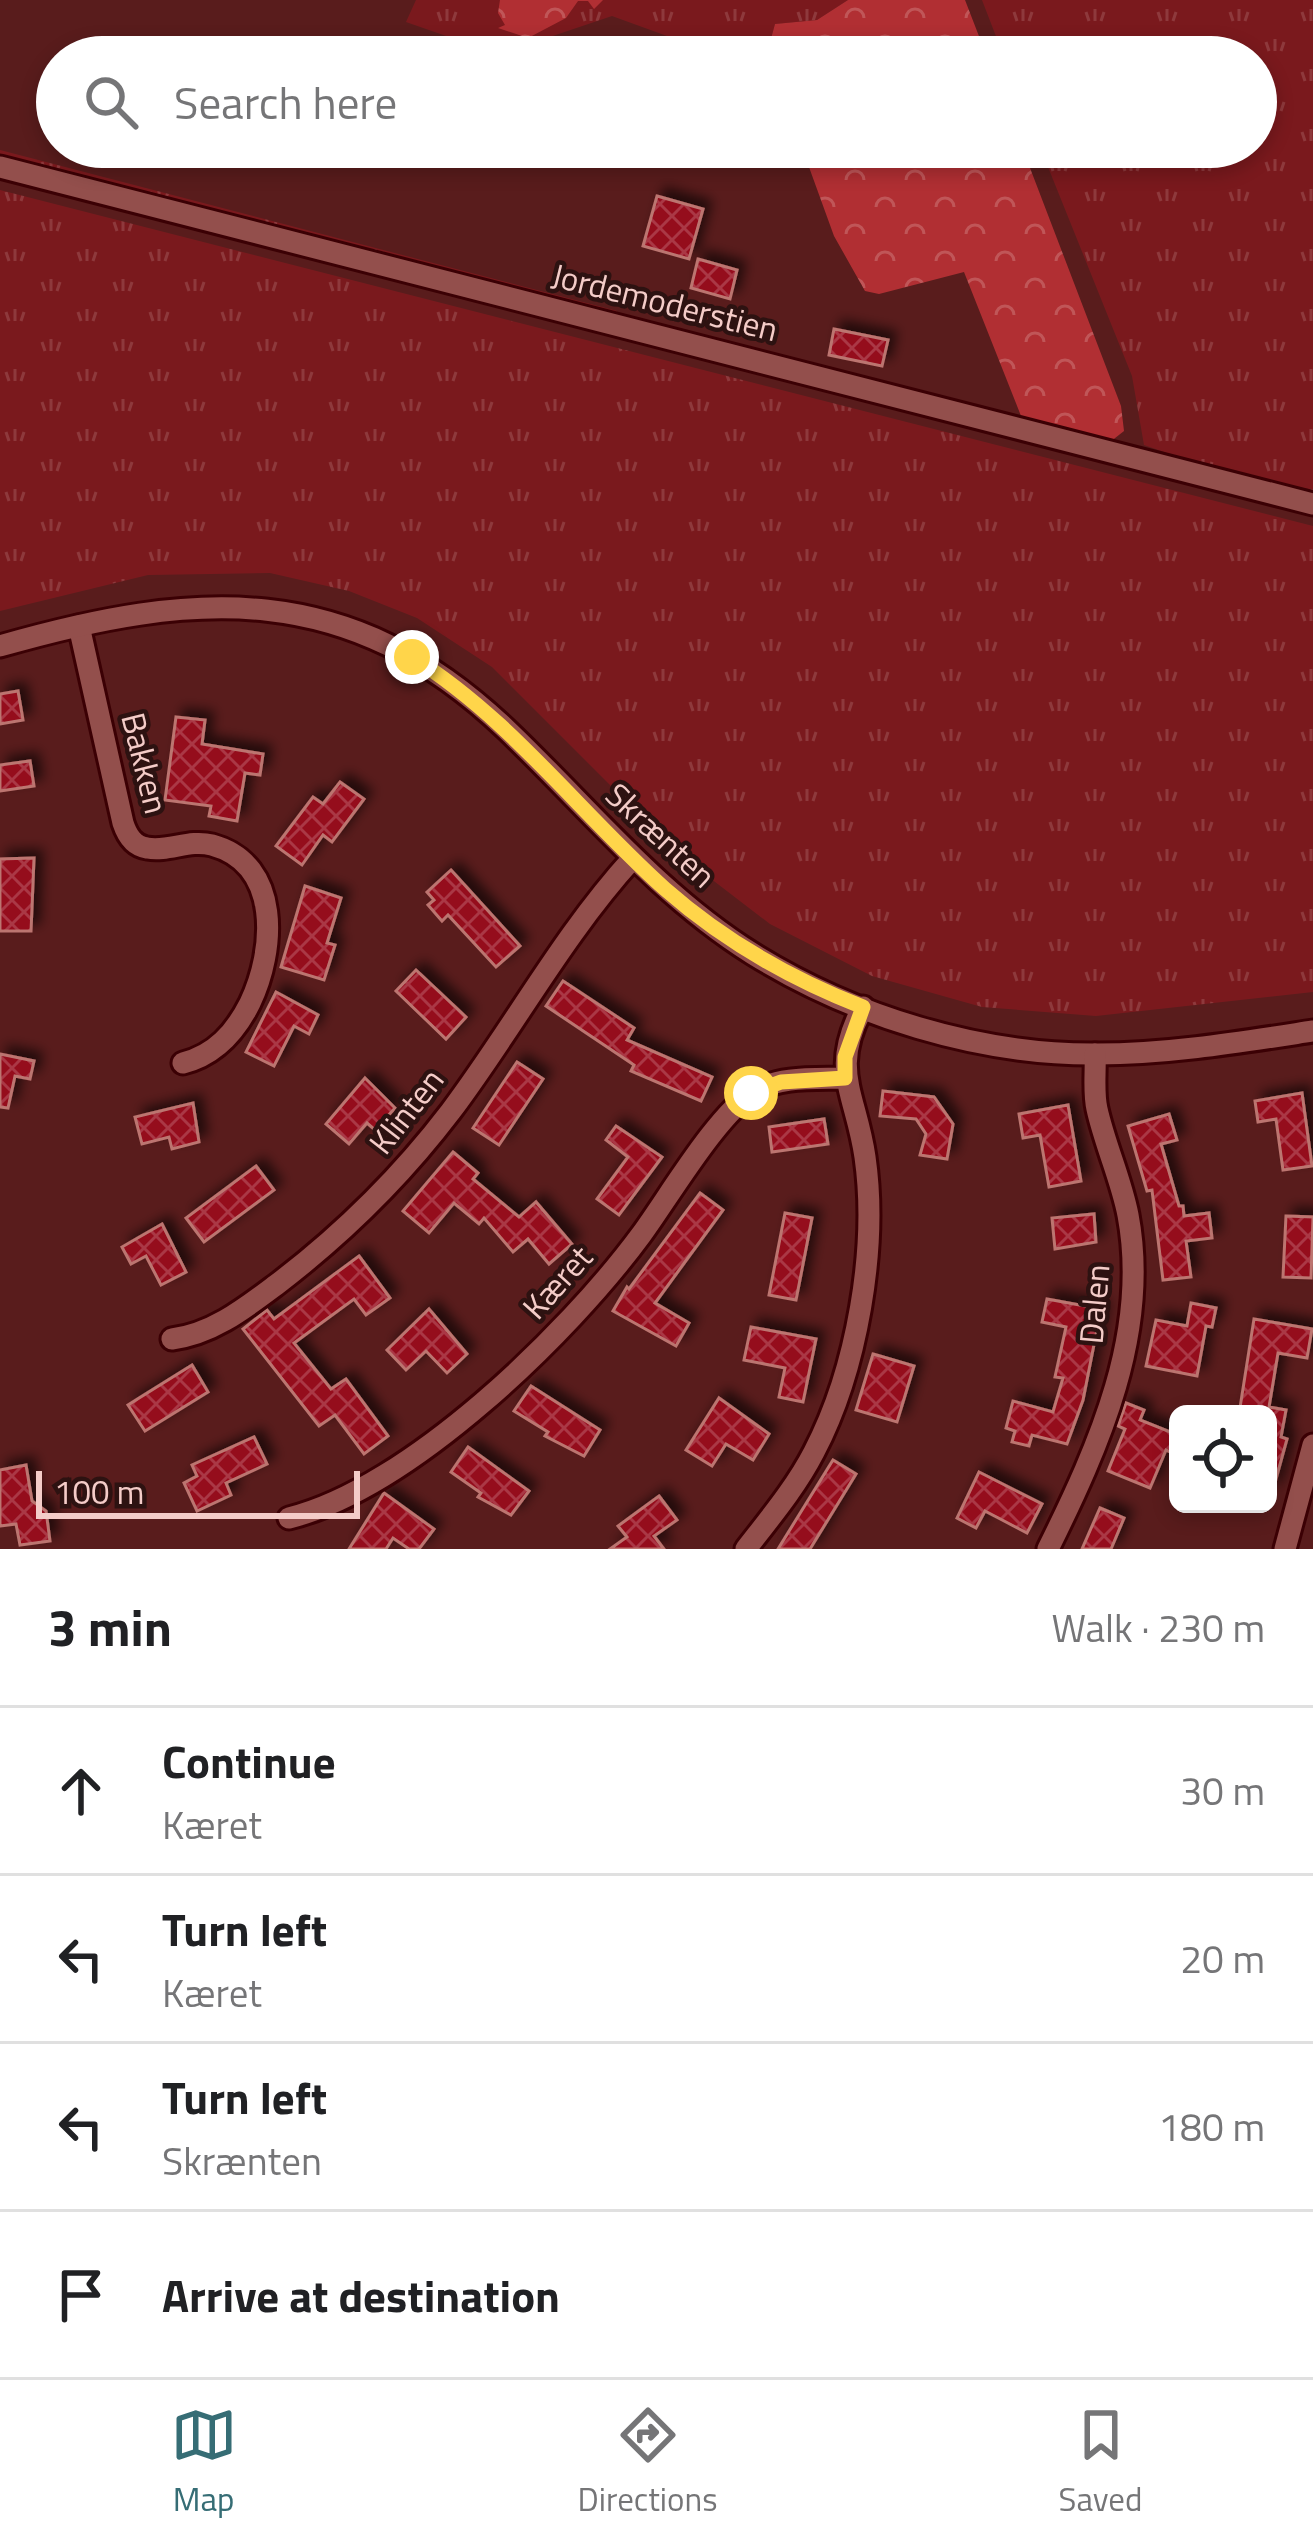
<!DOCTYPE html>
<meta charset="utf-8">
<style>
body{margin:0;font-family:"Titillium Web",sans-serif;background:#f2f2f2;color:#202124}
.controls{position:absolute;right:36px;bottom:36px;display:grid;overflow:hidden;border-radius:18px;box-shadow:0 6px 18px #0003}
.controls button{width:108px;height:108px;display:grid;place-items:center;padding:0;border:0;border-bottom:3px solid #e0e0e0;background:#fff;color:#202124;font:60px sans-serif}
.scale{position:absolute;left:36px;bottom:30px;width:324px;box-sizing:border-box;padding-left:12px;border:6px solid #f4ccc8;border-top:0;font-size:33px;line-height:42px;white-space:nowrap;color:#f4ccc8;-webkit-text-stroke:9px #2d1211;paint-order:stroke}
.stop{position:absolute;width:36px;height:36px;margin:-27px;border:9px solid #ffd54a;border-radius:50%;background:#fff}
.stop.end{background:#ffd54a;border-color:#fff;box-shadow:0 3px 12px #0008}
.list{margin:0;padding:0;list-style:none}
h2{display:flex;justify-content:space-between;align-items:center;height:156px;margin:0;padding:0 48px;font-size:51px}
h2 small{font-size:39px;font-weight:400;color:#757577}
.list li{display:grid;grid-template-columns:78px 1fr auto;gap:36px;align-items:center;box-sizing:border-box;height:168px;padding:0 48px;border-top:3px solid #e0e0e0}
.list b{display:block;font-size:45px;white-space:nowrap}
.list p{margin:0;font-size:39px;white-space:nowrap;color:#757577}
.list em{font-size:39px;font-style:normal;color:#757577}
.icon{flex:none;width:66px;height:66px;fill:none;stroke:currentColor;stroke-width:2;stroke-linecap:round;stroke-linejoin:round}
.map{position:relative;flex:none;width:1313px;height:1549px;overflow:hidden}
.search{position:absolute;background:#fff;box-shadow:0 6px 18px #0003;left:36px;right:36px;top:36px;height:132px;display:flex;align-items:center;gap:30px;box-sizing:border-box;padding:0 42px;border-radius:66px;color:#757577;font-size:45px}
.sheet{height:828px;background:#fff}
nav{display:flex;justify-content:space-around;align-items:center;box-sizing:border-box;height:168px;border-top:3px solid #e0e0e0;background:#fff;font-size:33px;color:#757577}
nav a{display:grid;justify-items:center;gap:6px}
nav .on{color:#366d75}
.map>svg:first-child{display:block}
</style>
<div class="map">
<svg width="1313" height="1549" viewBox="0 0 1313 1549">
<defs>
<pattern id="grass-tufts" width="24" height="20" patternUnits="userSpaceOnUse" patternTransform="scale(3)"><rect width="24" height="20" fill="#7a191d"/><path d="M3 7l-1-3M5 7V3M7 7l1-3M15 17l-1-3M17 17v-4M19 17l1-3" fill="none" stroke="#8e393c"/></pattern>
<pattern id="forest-crowns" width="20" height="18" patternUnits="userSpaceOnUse" patternTransform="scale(3)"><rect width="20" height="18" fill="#b12f33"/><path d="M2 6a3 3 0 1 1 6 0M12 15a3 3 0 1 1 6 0" fill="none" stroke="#c05658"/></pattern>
<pattern id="building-cross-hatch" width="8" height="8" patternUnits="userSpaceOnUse" patternTransform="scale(3)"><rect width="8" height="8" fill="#95091b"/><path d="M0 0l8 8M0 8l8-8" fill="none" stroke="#aa3745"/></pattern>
<filter id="shadow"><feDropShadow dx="8" dy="-8" stdDeviation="6" flood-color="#0009"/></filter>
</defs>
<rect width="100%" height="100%" fill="#591c1c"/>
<!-- grass -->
<g fill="url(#grass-tufts)">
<path d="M 416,0 L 848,0 L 817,20 L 775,24 L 768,49 L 678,40 L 612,16 L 526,45 L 472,45 L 406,22 Z"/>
<path d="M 982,0 L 1313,0 L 1313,490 L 1213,469 L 1144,445 L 1132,376 L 1040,147 L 1256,147 L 1256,57 L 1004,57 Z"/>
<path d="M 0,150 L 617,311 L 616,316 L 0,159 Z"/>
<path d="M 0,190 L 1313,526 L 1313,992 L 1096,1016 L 982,1007 L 872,976 L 770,924 L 680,855 L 492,667 L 417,618 L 349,591 L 270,573 L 148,575 L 0,611 Z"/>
</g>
<!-- forest -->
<g fill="url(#forest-crowns)">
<path d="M 500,0 L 603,0 L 594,9 L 588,1 L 578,1 L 566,18 L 528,38 L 498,28 L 505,25 L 498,13 Z"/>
<path d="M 848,0 L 965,0 L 987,57 L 766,57 L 775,24 L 817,20 Z"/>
<path d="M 806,147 L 1022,147 L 1121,406 L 1124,431 L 1110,442 L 1023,421 L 964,272 L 879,294 L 865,291 L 834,236 L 805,156 Z"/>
</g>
<!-- building -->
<g fill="url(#building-cross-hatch)" stroke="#bc7570" stroke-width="3" filter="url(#shadow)">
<path d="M 657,196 L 703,209 L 689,259 L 643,246 Z"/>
<path d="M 698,259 L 737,270 L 730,299 L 691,288 Z"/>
<path d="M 834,329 L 888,340 L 882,366 L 829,355 Z"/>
<path d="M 18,691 L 23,720 L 0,724 L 0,694 Z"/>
<path d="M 176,717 L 205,720 L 202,744 L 263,754 L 260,775 L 245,773 L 237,821 L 209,816 L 211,806 L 165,800 Z"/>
<path d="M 30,761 L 34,786 L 0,791 L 0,765 Z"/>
<path d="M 340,782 L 364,799 L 332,842 L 323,835 L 302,865 L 276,846 L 313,797 L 323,804 Z"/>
<path d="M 34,858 L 31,931 L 0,931 L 0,859 Z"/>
<path d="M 451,870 L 520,946 L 496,967 L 448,915 L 442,921 L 428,905 L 434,900 L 427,892 Z"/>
<path d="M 305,886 L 341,898 L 327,943 L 335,945 L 324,980 L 281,967 Z"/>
<path d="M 416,970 L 466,1017 L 446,1039 L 396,991 Z"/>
<path d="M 563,981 L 634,1028 L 627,1040 L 712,1077 L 701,1101 L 631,1071 L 634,1065 L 546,1006 Z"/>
<path d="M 276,992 L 318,1015 L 309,1034 L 294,1026 L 274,1066 L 246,1052 Z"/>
<path d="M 0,1054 L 34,1061 L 30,1079 L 15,1076 L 8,1108 L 0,1107 Z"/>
<path d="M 517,1062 L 543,1079 L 499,1145 L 473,1128 Z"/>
<path d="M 365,1078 L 395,1108 L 375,1130 L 367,1123 L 349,1144 L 326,1124 Z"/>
<path d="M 883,1091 L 934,1097 L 953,1124 L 947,1159 L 920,1155 L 926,1134 L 916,1119 L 880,1116 Z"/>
<path d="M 1302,1093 L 1312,1166 L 1283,1170 L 1276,1119 L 1258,1122 L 1255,1101 Z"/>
<path d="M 193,1103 L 199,1142 L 172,1149 L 169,1137 L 142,1144 L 135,1117 Z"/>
<path d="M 1068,1105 L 1081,1181 L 1049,1187 L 1040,1135 L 1023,1138 L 1019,1114 Z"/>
<path d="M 1169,1114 L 1177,1140 L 1161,1144 L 1179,1206 L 1183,1206 L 1184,1216 L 1209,1213 L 1212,1238 L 1186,1241 L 1191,1277 L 1163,1280 L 1152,1190 L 1147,1191 L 1128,1126 Z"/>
<path d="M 824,1119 L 828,1144 L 772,1152 L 769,1127 Z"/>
<path d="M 616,1126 L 662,1157 L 619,1215 L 597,1199 L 628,1157 L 606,1140 Z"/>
<path d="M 453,1152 L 478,1173 L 473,1179 L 519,1217 L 536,1202 L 572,1244 L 549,1264 L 528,1239 L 513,1252 L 484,1218 L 479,1224 L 454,1203 L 429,1233 L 403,1211 Z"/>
<path d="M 256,1166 L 274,1190 L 204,1242 L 186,1218 Z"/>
<path d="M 700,1193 L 723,1210 L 655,1303 L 689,1323 L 676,1346 L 613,1311 L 627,1287 L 629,1289 Z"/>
<path d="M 785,1213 L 812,1218 L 796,1300 L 769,1295 Z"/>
<path d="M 1094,1214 L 1096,1242 L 1055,1249 L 1052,1218 Z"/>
<path d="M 1286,1216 L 1313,1217 L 1311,1278 L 1283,1277 Z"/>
<path d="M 162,1224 L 186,1272 L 161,1285 L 146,1256 L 131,1264 L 122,1247 Z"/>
<path d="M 359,1256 L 390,1298 L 366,1315 L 354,1299 L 294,1343 L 331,1389 L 346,1379 L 388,1436 L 364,1454 L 335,1415 L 319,1426 L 243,1329 L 267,1310 L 274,1319 Z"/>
<path d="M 1047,1299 L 1101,1309 L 1083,1400 L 1067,1444 L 1032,1435 L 1029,1446 L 1012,1442 L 1015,1431 L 1006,1428 L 1013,1401 L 1053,1412 L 1063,1378 L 1055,1377 L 1066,1327 L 1042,1322 Z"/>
<path d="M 1191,1303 L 1216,1308 L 1212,1327 L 1206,1326 L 1197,1376 L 1146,1366 L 1156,1320 L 1187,1326 Z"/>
<path d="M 429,1309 L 467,1354 L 447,1373 L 426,1351 L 406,1370 L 387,1350 Z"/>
<path d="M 1254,1319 L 1312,1329 L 1307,1358 L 1278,1353 L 1269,1407 L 1286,1410 L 1281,1437 L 1287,1439 L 1273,1490 L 1268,1489 L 1268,1412 L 1239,1414 Z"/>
<path d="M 751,1327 L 816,1339 L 803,1402 L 779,1397 L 785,1368 L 744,1360 Z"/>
<path d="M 873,1354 L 914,1366 L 897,1422 L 856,1410 Z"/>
<path d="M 192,1365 L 208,1392 L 145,1431 L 128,1405 Z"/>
<path d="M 531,1386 L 600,1430 L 584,1456 L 545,1436 L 548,1432 L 514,1411 Z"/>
<path d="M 719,1398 L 769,1434 L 753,1460 L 726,1444 L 712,1466 L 686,1450 Z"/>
<path d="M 1126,1403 L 1144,1410 L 1140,1420 L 1178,1435 L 1172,1453 L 1166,1450 L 1150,1488 L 1108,1471 L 1125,1429 L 1118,1426 Z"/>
<path d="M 254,1437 L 267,1464 L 226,1483 L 231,1495 L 197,1511 L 184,1483 L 197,1476 L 192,1465 Z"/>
<path d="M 468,1447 L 529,1491 L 511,1515 L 478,1497 L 481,1493 L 451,1472 Z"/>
<path d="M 833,1460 L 856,1474 L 810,1549 L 778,1549 Z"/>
<path d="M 26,1465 L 32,1501 L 46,1511 L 50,1541 L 20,1545 L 16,1524 L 0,1526 L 0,1470 Z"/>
<path d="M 979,1472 L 1042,1504 L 1027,1533 L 985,1511 L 976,1528 L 957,1518 Z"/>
<path d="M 384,1493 L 434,1529 L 419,1549 L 409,1549 L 393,1538 L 386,1549 L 349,1549 Z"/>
<path d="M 659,1496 L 677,1520 L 654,1536 L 664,1549 L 610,1549 L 627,1537 L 618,1526 Z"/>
<path d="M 1100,1508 L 1124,1518 L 1111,1549 L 1082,1549 Z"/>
</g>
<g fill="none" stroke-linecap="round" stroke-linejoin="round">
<defs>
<g id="minor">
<path d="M 0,167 L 1313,504"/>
<path d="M 79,626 L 123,823 C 127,835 133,846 147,848 C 169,852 189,839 212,845 C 282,864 275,951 250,1003 C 235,1033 215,1055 183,1063"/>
<path d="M 0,646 C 196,590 348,579 506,729 C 587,806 657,894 753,954 C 853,1016 979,1055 1097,1054 C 1169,1054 1241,1042 1313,1031"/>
<path d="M 172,1339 C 212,1334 244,1309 276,1285 C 343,1234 400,1178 451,1111 C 514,1027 562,936 633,858"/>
<path d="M 289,1518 C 410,1488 568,1334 641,1235 C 669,1197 717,1114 755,1091 C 780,1076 816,1079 845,1078"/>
<path d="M 746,1549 C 770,1518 796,1487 814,1452 C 857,1370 878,1248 865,1157 C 856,1094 829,1070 863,1007"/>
<path d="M 1048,1549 C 1099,1446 1150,1332 1128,1215 C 1121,1179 1105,1145 1097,1109 C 1093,1092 1096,1072 1095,1054"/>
<path d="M 1285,1549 L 1313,1445"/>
</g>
</defs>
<!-- minor casing -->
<use href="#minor" stroke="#3b0004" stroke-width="27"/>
<!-- minor -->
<use href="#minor" stroke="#934f4c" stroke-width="21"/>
</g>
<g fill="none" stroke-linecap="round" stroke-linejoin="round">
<!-- route -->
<path stroke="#ffd54a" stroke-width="15" d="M 412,657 C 511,719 579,812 665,889 C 723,940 791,979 863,1007 L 845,1057 L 845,1078 L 781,1082 L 751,1093"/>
</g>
<g text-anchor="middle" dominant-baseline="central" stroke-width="9" stroke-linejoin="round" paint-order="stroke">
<!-- street labels -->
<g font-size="33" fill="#f4ccc8" stroke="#2d1211">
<text transform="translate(665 302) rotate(14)">Jordemoderstien</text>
<text transform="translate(145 763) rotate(76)">Bakken</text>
<text transform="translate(661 835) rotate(43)">Skrænten</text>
<text transform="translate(406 1111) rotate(-52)">Klinten</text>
<text transform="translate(557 1282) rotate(-48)">Kæret</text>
<text transform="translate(1094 1304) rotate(-85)">Dalen</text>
</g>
</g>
</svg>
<div class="controls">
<button><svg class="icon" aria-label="locate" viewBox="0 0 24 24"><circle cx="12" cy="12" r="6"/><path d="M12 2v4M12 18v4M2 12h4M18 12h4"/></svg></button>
</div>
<div class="scale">100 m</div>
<div class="stop" style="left:751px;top:1093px"></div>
<div class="stop end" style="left:412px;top:657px"></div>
<div class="search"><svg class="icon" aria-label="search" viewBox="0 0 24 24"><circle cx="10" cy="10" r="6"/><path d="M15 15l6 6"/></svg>Search here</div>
</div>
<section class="sheet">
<h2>3 min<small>Walk · 230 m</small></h2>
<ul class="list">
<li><svg class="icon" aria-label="ahead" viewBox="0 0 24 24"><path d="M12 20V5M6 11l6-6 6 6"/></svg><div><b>Continue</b><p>Kæret</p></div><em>30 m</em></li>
<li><svg class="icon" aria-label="left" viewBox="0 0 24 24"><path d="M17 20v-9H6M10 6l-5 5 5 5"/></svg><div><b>Turn left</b><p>Kæret</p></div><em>20 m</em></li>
<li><svg class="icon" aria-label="left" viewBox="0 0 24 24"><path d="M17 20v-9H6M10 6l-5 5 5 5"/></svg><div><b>Turn left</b><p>Skrænten</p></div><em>180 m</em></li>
<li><svg class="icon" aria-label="arrive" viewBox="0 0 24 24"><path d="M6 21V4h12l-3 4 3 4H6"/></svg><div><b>Arrive at destination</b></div></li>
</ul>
</section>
<nav>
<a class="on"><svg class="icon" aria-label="map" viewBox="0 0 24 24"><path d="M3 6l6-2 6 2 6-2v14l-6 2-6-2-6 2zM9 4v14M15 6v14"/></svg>Map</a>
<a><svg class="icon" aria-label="directions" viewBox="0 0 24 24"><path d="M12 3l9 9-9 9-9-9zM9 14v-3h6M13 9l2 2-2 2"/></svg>Directions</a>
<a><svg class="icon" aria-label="saved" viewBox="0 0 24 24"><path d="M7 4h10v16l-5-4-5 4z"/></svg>Saved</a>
</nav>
